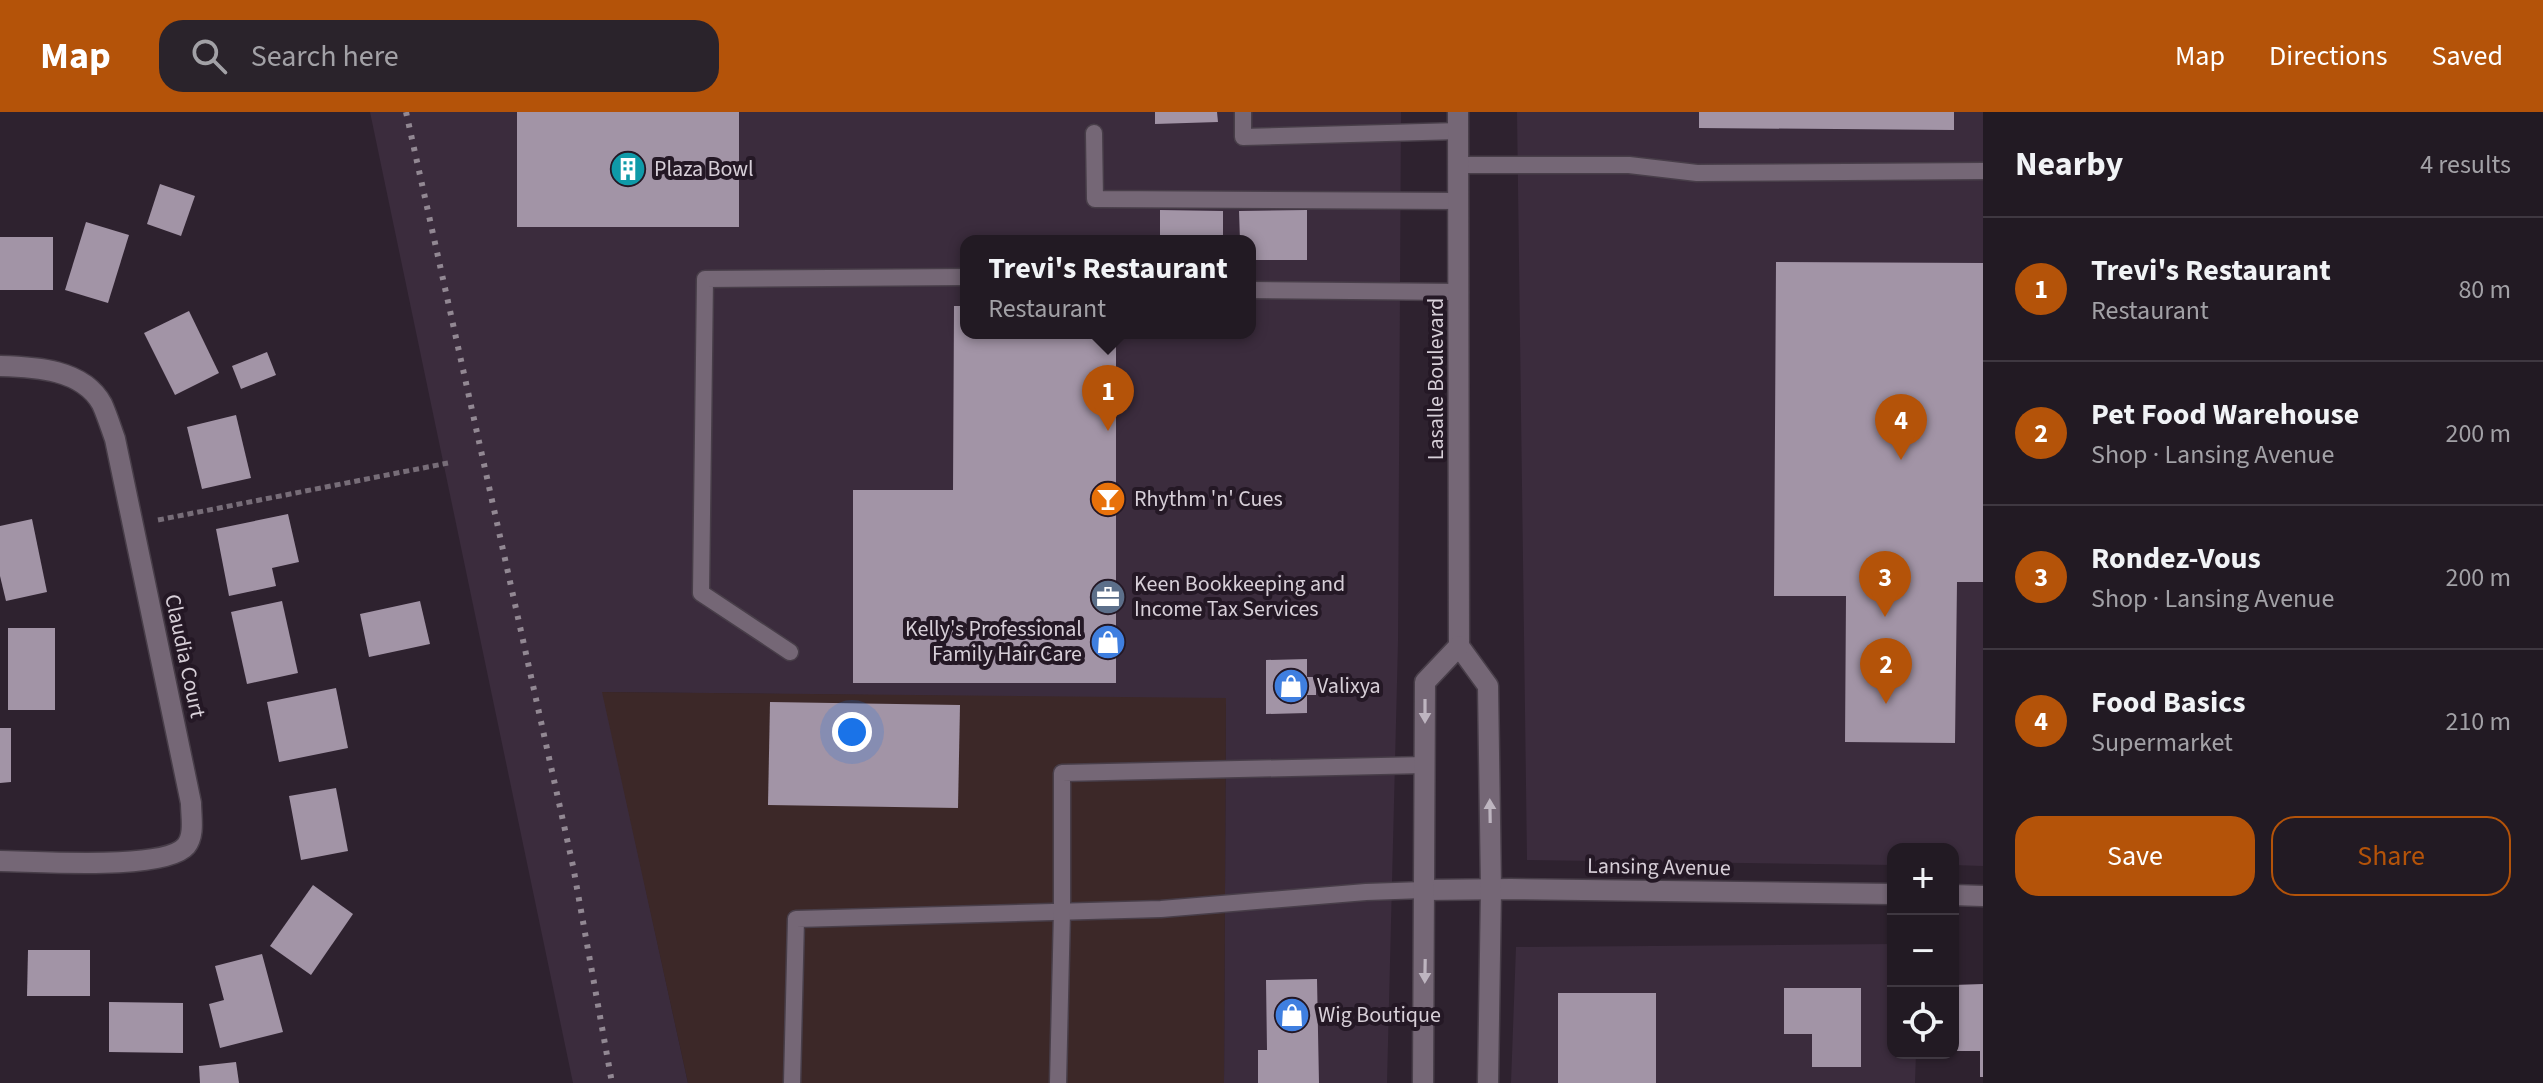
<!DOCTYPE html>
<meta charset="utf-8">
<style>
body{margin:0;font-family:"Source Sans 3",sans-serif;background:#2a232b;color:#f1f3f6}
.controls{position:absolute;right:24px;bottom:24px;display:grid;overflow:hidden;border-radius:16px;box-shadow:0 2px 6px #0004}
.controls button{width:72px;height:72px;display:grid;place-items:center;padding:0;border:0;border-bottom:2px solid #3f3841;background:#221a23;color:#f1f3f6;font:40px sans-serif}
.you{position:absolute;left:852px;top:620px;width:28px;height:28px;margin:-20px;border:6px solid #fff;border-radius:50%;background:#1a73e8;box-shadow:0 0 0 12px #1a73e833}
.badge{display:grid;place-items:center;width:52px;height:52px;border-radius:50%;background:#b45309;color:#fff;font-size:26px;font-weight:700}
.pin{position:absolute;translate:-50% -66px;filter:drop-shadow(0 2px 4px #0008)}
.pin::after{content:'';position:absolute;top:42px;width:28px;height:24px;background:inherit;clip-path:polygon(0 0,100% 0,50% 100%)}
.popup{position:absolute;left:960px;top:123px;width:296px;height:104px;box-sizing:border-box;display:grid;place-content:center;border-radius:16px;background:#221a23;filter:drop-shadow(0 2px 6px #0005);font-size:26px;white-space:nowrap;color:#a2a1a6}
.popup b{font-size:30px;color:#f1f3f6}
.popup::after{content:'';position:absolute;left:50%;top:100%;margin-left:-16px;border:16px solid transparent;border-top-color:#221a23}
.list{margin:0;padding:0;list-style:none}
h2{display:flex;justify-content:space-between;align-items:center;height:104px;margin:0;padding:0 32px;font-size:34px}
h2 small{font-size:26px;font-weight:400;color:#a2a1a6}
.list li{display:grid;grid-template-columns:52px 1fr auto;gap:24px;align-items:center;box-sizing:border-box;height:144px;padding:0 32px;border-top:2px solid #3f3841}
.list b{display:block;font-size:30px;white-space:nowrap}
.list p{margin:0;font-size:26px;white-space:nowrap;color:#a2a1a6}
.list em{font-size:26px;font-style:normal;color:#a2a1a6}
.actions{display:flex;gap:16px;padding:24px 32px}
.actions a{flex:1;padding:18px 0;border:2px solid #b45309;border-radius:24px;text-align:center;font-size:28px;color:#b45309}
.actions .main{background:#b45309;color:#fff}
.icon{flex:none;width:44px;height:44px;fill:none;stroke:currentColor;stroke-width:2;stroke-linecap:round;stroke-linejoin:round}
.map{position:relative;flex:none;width:1983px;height:971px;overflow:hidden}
header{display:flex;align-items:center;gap:48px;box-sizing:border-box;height:112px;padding:0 40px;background:#b45309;color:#fff}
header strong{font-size:38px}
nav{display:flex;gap:44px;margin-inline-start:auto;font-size:28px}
.search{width:560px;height:72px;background:#2a232b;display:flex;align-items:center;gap:20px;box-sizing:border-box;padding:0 28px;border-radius:24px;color:#a2a1a6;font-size:30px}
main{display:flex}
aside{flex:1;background:#221a23}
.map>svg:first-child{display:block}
</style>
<header>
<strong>Map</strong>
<div class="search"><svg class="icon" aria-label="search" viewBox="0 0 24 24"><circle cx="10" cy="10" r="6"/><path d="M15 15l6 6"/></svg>Search here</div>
<nav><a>Map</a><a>Directions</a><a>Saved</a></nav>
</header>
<main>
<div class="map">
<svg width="1983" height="971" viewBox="0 0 1983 971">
<rect width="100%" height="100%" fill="#2e222f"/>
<!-- built -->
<g fill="#3b2c3d" fill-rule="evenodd">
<path d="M 370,0 L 1401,0 L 1398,530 L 1387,971 L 1224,971 L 1226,587 L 603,580 L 688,971 L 573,971 ZM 966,129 L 1250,129 L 1250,221 L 966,221 Z"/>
<path d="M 1517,0 L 1983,0 L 1983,754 L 1953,753 L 1953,737 L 1893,737 L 1893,753 L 1527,748 Z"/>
<path d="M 1893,832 L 1893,941 L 1916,941 L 1915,971 L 1511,971 L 1516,835 Z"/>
</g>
<!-- industrial -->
<path fill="#3c2828" d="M 602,580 L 1226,586 L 1224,971 L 688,971 Z"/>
<!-- building -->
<g fill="#a294a6">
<rect x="517" y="0" width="222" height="115"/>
<path d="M 1155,0 L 1217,0 L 1218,10 L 1155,12 Z"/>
<path d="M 1699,0 L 1954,0 L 1954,18 L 1699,16 Z"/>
<path d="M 160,72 L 195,84 L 181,124 L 147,112 Z"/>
<path d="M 1160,98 L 1223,99 L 1223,129 L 1160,129 Z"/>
<path d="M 1307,98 L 1307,148 L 1250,148 L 1250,129 L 1240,129 L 1239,99 Z"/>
<path d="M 86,110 L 129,123 L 108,191 L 65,178 Z"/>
<rect x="0" y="125" width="53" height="53"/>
<path d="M 1776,150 L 1983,151 L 1983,470 L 1957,470 L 1955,631 L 1845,630 L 1846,484 L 1774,484 Z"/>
<path d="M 954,194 L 966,194 L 966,221 L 1116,221 L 1116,571 L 853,571 L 853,378 L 953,378 Z"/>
<path d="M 189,199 L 219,261 L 175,283 L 144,221 Z"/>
<path d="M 267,240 L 276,263 L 241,277 L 232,254 Z"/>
<path d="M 236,303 L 251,366 L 202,377 L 187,315 Z"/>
<path d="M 288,402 L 299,450 L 272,456 L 276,474 L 229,484 L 216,417 Z"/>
<path d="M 32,407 L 47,480 L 6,489 L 0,464 L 0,414 Z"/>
<path d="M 282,489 L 298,561 L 247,572 L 231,500 Z"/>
<path d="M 420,489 L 430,532 L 369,545 L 360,502 Z"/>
<rect x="8" y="516" width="47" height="82"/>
<path d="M 1307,547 L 1307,565 L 1316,565 L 1316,583 L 1307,583 L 1307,601 L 1266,602 L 1266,548 Z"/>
<path d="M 336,576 L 348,636 L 279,650 L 267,590 Z"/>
<path d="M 770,590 L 960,593 L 958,696 L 768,693 Z"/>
<path d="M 0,616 L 11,616 L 11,670 L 0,671 Z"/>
<path d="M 336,676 L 348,739 L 301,748 L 289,684 Z"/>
<path d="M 313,773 L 353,802 L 311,863 L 270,834 Z"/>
<path d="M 28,838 L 90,838 L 90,884 L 27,884 Z"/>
<path d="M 262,842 L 283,920 L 220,936 L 209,892 L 224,888 L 215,854 Z"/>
<path d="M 1317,867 L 1319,971 L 1258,971 L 1258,938 L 1267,938 L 1266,868 Z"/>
<path d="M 1983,872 L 1983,965 L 1980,965 L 1980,939 L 1953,939 L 1953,873 Z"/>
<path d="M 1784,876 L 1861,876 L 1861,955 L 1812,955 L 1812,922 L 1784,922 Z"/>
<rect x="1558" y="881" width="98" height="90"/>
<path d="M 109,890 L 183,891 L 183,941 L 109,940 Z"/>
<path d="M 236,950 L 239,971 L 200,971 L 199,954 Z"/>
</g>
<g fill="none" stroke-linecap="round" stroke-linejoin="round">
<defs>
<g id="service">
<path d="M 1243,0 L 1243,25 L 1459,19"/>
<path d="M 1094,21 L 1095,87 L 1459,89"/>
<path d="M 1459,53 L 1629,53 L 1697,61 L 1983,59"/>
<path d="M 1250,178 L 1460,180"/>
<path d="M 790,540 L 701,481 L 705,167 L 966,165"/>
<path d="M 792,971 L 796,807 L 1161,797 L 1366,780 L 1424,778"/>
<path d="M 1058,971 L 1062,799 L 1062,661 L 1425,653"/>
</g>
<path id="minor" d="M 0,254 C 35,255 83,257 102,292 C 107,303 111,316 115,327 L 191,691 C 191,705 195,723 186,734 C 165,759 35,749 0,749"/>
<g id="tertiary">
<path d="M 1424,778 L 1511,777 L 1893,782"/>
<path d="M 1953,783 L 1983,784"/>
</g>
<g id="secondary">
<path d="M 1458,0 L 1459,534 L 1488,574 L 1491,777 L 1488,971"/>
<path d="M 1423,971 L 1425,570 L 1459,534"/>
</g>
</defs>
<!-- service casing -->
<use href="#service" stroke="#483e49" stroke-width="19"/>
<!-- minor casing -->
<use href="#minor" stroke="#483e49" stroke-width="23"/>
<!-- tertiary casing -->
<use href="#tertiary" stroke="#483e49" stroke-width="23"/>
<!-- secondary casing -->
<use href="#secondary" stroke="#483e49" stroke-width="23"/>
<!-- path -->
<path stroke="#776d78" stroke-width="5" stroke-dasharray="6 4" stroke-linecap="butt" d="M 158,408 L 448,351"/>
<!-- service -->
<use href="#service" stroke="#756776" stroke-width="16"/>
<!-- minor -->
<use href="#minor" stroke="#756776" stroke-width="20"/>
<!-- tertiary -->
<use href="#tertiary" stroke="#756776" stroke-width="20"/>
<!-- secondary -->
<use href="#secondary" stroke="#756776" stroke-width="20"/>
<!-- rail -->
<path stroke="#928893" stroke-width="6" stroke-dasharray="4 8" stroke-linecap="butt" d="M 406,0 L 573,754 L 612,971"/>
</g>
<!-- one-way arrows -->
<defs><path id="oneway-solid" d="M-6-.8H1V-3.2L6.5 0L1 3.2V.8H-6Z" transform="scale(2)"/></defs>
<g fill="#beb5c0">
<use href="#oneway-solid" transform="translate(1425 599) rotate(90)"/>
<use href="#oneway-solid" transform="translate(1490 699) rotate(-91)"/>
<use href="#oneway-solid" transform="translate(1425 859) rotate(91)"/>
</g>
<!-- icons -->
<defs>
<symbol id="building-disc" viewBox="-11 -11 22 22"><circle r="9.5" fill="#0f9aa8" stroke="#241825"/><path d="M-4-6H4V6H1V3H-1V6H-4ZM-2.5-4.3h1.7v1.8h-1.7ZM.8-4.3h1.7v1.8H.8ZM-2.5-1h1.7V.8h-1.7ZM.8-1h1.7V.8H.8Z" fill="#fff"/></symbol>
<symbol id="bar-disc" viewBox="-11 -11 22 22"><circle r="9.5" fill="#e8710a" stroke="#241825"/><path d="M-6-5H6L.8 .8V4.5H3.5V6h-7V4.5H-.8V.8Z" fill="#fff"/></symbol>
<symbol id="office-disc" viewBox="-11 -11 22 22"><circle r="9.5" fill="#5c6f8a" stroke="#241825"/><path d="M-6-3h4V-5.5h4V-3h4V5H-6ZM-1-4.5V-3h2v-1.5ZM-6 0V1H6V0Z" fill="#fff"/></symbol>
<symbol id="shop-disc" viewBox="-11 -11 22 22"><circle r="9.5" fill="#3f7fe0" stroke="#241825"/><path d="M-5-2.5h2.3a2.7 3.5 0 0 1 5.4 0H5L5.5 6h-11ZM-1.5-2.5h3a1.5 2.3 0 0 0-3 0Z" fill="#fff"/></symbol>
</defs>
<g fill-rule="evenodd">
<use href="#building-disc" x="608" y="37" width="40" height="40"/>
<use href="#bar-disc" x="1088" y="367" width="40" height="40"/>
<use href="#office-disc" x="1088" y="465" width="40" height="40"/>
<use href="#shop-disc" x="1088" y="510" width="40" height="40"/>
<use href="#shop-disc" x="1271" y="554" width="40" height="40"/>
<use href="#shop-disc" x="1272" y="883" width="40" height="40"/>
</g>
<g text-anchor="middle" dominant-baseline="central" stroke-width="8" stroke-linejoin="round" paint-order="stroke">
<!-- poi labels -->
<g font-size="22" fill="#d7cfd8" stroke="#241825" text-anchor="start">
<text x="654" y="57">Plaza Bowl</text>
<text x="1134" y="387">Rhythm 'n' Cues</text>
<text x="1134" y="472">Keen Bookkeeping and<tspan x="1134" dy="25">Income Tax Services</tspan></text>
<text x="1082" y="517" text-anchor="end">Kelly's Professional<tspan x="1082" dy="25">Family Hair Care</tspan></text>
<text x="1317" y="574">Valixya</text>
<text x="1318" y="903">Wig Boutique</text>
</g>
<!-- street labels -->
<g font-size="22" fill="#d7cfd8" stroke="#241825">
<text transform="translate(1436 267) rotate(-90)">Lasalle Boulevard</text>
<text transform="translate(185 544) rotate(78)">Claudia Court</text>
<text transform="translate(1659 755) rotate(1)">Lansing Avenue</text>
</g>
</g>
</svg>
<div class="controls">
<button>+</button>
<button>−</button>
<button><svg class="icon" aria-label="locate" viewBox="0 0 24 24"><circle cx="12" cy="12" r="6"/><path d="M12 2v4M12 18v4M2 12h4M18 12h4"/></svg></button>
</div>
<div class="you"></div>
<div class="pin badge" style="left:1108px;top:319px">1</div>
<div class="popup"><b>Trevi's Restaurant</b>Restaurant</div>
<div class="pin badge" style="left:1886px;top:592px">2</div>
<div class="pin badge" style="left:1885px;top:505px">3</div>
<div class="pin badge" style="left:1901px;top:348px">4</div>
</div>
<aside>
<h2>Nearby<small>4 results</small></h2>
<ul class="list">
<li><span class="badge">1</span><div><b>Trevi's Restaurant</b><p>Restaurant</p></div><em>80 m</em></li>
<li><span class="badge">2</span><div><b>Pet Food Warehouse</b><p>Shop · Lansing Avenue</p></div><em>200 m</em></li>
<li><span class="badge">3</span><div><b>Rondez-Vous</b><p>Shop · Lansing Avenue</p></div><em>200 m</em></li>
<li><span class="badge">4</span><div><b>Food Basics</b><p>Supermarket</p></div><em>210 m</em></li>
</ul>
<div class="actions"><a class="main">Save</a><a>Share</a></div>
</aside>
</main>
